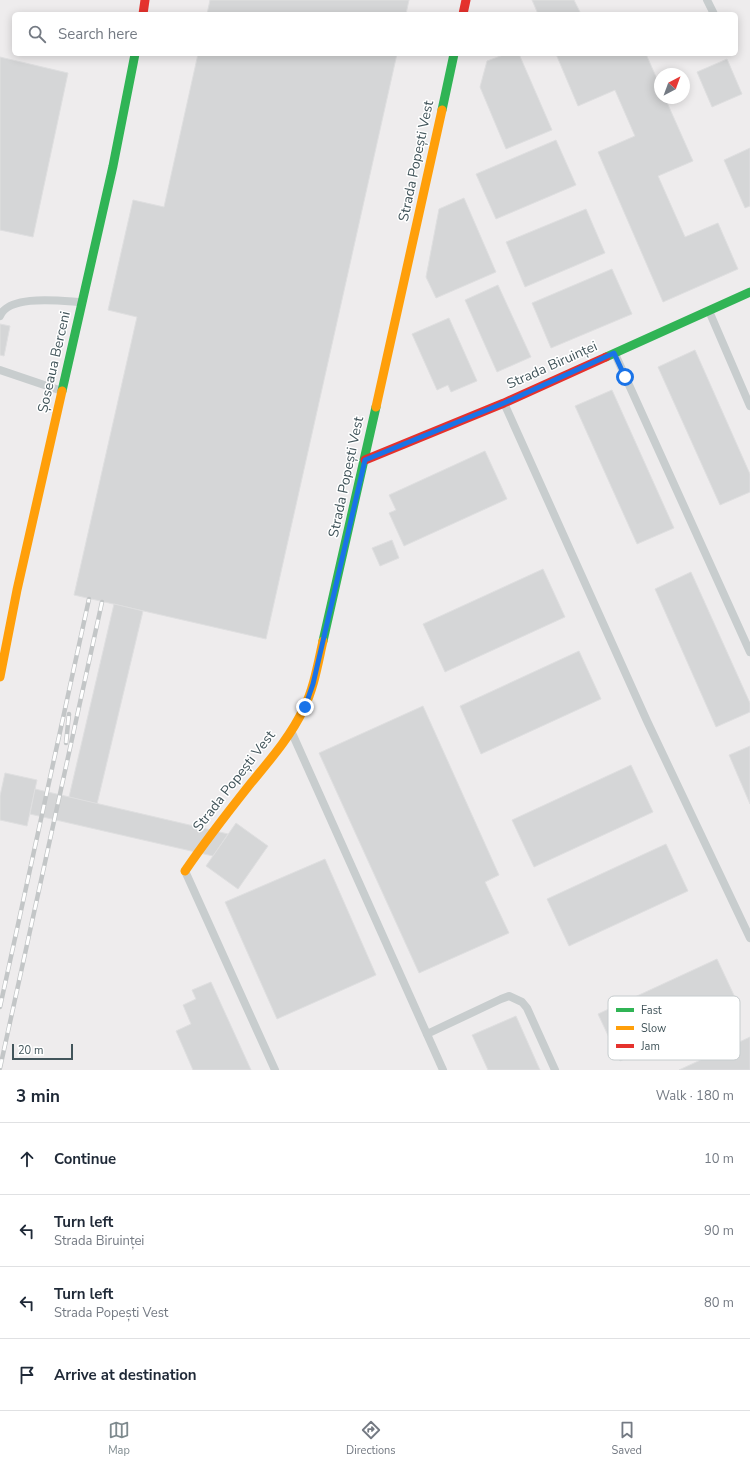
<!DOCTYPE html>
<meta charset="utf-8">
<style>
body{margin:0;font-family:"Nunito Sans",sans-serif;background:#f6f6f7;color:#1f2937}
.compass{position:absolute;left:654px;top:68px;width:36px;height:36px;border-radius:50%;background:#fff;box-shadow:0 2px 10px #0003;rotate:41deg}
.scale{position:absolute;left:12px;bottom:10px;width:61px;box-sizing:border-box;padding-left:4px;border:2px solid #42555b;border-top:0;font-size:11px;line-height:14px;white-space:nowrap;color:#42555b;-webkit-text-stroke:3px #fff;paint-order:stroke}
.stop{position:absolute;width:12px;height:12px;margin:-9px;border:3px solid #1a73e8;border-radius:50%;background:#fff}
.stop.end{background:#1a73e8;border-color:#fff;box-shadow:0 1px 4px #0008}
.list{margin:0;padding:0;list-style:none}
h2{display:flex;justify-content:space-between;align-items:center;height:52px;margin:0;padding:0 16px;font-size:17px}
h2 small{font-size:13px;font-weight:400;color:#747a83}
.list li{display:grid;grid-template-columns:26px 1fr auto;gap:12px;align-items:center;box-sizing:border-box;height:72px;padding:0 16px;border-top:1px solid #e0e1e3}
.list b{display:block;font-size:15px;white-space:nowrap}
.list p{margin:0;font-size:13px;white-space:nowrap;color:#747a83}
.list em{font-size:13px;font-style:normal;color:#747a83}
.icon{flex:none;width:22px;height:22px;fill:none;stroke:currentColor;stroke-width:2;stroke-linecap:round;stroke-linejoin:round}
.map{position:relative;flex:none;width:750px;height:1070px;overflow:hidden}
.search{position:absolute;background:#fff;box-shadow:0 2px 10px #0003;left:12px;right:12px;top:12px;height:44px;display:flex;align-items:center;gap:10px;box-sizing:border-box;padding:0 14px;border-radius:6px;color:#747a83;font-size:15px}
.sheet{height:340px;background:#fff}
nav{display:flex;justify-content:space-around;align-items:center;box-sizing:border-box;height:56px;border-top:1px solid #e0e1e3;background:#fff;font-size:11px;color:#747a83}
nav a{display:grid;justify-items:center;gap:2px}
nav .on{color:#7e8a8e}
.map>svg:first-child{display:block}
</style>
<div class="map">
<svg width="750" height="1070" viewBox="0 0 750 1070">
<rect width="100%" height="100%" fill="#eeeced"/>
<!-- building -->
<g fill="#d5d6d7" stroke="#dfdfe0">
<path d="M 210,0 L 409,0 L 406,14 L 207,14 Z"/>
<path d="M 532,0 L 574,0 L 581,14 L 538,14 Z"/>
<path d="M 198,54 L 397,54 L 266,639 L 74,595 L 137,317 L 108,310 L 133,200 L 164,207 Z"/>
<path d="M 506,54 L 519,54 L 552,130 L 506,149 L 480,87 L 487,61 Z"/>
<path d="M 556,54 L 646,54 L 660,86 L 660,98 L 665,98 L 693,161 L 658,176 L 685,237 L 718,223 L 738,269 L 663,302 L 598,152 L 635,136 L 615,90 L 578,106 Z"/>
<path d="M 0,57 L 68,73 L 33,237 L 0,230 Z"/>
<path d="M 727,59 L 742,94 L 712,107 L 697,72 Z"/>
<path d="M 556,140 L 576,185 L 496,219 L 476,174 Z"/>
<path d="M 750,148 L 750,206 L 745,208 L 724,160 Z"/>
<path d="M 464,198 L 496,272 L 436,298 L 426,277 L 439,209 Z"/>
<path d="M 586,209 L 605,253 L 525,287 L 506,242 Z"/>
<path d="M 612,269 L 632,314 L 551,348 L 532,303 Z"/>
<path d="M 498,285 L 531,357 L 497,372 L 465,300 Z"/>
<path d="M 449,318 L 477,381 L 451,392 L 448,385 L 437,390 L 412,334 Z"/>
<path d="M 0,324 L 10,326 L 4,356 L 0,355 Z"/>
<path d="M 695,350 L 750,474 L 750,492 L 720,505 L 658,367 Z"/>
<path d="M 612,390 L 674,528 L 637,544 L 575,406 Z"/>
<path d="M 485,451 L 507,499 L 404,546 L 389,513 L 396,510 L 389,495 Z"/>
<path d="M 392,540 L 399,558 L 380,566 L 372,548 Z"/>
<path d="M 543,569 L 565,617 L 445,672 L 423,624 Z"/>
<path d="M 691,572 L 750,703 L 750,712 L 716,727 L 655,589 Z"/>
<path d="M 114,604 L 143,611 L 97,804 L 69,797 Z"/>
<path d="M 579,651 L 601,699 L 481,754 L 460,706 Z"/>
<path d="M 423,706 L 499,875 L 485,882 L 509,933 L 419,973 L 319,753 Z"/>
<path d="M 750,746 L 750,804 L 729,755 Z"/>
<path d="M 631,765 L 653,812 L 534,867 L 512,820 Z"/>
<path d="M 5,773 L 37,780 L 27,826 L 0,820 L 0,796 Z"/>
<path d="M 35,789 L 228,834 L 213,856 L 30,814 Z"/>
<path d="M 236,823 L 268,846 L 238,889 L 206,866 Z"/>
<path d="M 666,844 L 688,891 L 569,946 L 547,899 Z"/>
<path d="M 325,859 L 376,975 L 277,1019 L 225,902 Z"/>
<path d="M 717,959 L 739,1006 L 620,1061 L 598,1014 Z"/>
<path d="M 211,982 L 251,1070 L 193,1070 L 176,1031 L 191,1024 L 183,1005 L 196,999 L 192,990 Z"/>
<path d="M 516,1016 L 540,1070 L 488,1070 L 472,1035 Z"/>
<path d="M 750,1037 L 750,1070 L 679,1070 Z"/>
</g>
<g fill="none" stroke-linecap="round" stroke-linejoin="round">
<!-- lane -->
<g stroke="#c8cdce" stroke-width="8">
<path d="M 707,0 L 714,14"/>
<path d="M 709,311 L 750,406"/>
<path d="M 0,316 C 9,294 61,301 82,302"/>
<path d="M 615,354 L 750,652"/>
<path d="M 0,370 L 62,391"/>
<path d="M 504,403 L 647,721 L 750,938"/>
<path d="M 292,733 L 443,1070"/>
<path d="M 185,871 L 275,1070"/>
<path d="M 427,1034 L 501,999 L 509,996 L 522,1002 L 527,1008 L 555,1070"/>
</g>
<!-- fast -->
<g stroke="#30b455" stroke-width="9">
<path d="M 442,110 L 454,54"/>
<path d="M 606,357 L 750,292"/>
<path d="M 62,391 L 113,166 L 135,54"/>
<path d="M 323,641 L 376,407"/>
</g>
<!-- slow -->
<g stroke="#ff9f0a" stroke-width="9">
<path d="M 376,407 L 442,110"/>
<path d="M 0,677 L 17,590 L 62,391"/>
<path d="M 185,871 C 206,840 228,812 251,783 C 270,760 291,736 304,708 C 314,688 318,663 323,641"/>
</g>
<!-- jam -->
<g stroke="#e5322d" stroke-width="9">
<path d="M 143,14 L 145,0"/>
<path d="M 463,14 L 466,0"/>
<path d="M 365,460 L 504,403 L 606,357"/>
</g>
<defs>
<g id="rail">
<path d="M 66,743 L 69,714"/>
<path d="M 0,1007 L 89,599"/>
<path d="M 0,1068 L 102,602"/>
</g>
</defs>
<!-- rail casing -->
<use href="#rail" stroke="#c3c6c7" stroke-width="4.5"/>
<!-- rail -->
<use href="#rail" stroke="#fff" stroke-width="3" stroke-dasharray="9" stroke-linecap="butt"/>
</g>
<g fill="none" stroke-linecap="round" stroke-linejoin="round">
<!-- route -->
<path stroke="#1a73e8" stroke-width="5" d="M 305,707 L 313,684 L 365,460 L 504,403 L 614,353 L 625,377"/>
</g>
<g text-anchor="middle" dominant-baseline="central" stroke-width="3" stroke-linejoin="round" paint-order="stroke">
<!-- street labels -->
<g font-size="14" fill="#42555b" stroke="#fff">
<text transform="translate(416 161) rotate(-78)">Strada Popești Vest</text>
<text transform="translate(54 362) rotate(-77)">Șoseaua Berceni</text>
<text transform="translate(552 365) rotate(-24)">Strada Biruinței</text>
<text transform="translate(346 477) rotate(-78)">Strada Popești Vest</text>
<text transform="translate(234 781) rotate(-52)">Strada Popești Vest</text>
</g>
</g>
<!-- legend -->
<rect x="608" y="996" width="132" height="64" rx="6" fill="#fff" stroke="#c6ccce" stroke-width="1"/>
<rect x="616" y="1008" width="18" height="4" fill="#30b455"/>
<rect x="616" y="1026" width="18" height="4" fill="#ff9f0a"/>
<rect x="616" y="1044" width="18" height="4" fill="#e5322d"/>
<g font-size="11" fill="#42555b">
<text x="641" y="1014">Fast</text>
<text x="641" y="1032">Slow</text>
<text x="641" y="1050">Jam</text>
</g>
</svg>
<svg class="compass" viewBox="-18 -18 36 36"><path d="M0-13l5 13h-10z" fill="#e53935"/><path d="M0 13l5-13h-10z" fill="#747a83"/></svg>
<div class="scale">20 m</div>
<div class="stop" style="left:625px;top:377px"></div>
<div class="stop end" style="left:305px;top:707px"></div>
<div class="search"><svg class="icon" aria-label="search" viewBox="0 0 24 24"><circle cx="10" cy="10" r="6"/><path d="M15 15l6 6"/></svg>Search here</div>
</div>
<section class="sheet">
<h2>3 min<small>Walk · 180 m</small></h2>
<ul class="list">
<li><svg class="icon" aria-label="ahead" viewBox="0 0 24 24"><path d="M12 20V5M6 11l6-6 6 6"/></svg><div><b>Continue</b></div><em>10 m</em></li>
<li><svg class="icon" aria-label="left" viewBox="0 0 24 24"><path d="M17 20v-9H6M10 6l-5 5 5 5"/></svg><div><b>Turn left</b><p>Strada Biruinței</p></div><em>90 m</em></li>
<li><svg class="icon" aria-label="left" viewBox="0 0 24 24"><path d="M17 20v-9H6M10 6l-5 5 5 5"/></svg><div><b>Turn left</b><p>Strada Popești Vest</p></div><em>80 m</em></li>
<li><svg class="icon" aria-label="arrive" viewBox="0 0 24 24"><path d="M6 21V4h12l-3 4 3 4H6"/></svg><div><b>Arrive at destination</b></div></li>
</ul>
</section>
<nav>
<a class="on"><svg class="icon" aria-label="map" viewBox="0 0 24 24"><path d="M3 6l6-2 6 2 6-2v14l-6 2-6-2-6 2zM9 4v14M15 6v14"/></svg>Map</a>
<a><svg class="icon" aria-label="directions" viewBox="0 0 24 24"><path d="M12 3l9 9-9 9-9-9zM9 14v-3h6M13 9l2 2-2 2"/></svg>Directions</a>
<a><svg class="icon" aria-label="saved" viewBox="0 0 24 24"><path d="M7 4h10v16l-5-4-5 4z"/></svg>Saved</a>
</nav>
